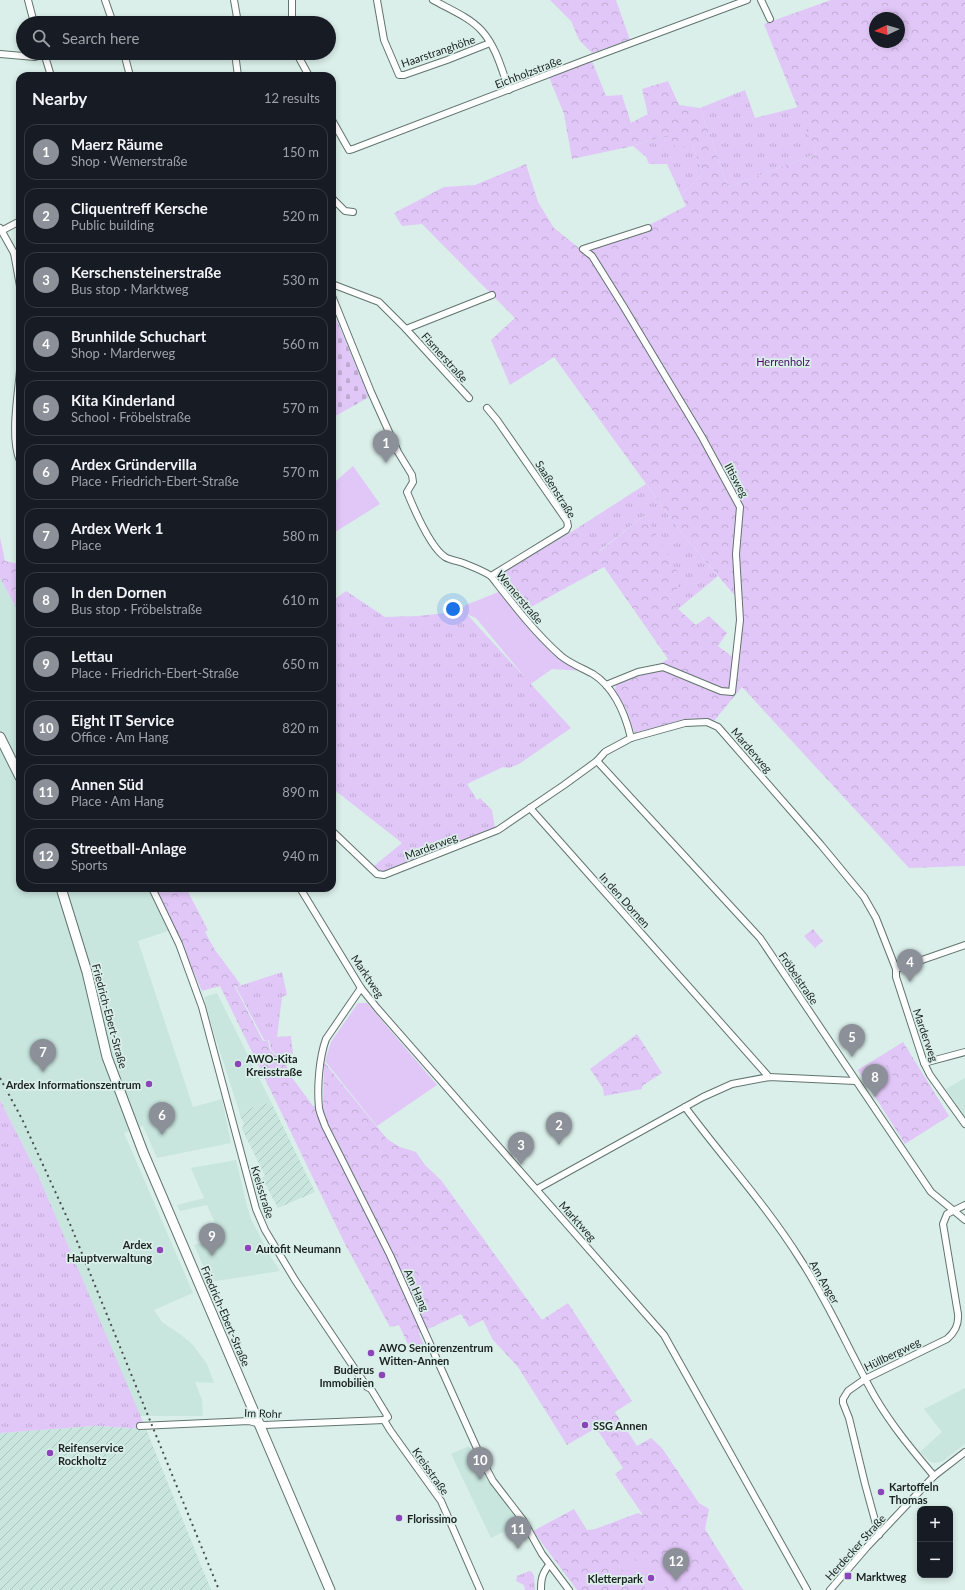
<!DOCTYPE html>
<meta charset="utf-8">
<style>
body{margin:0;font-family:Lato,sans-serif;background:#242831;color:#f1f3f6}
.controls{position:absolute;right:12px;bottom:12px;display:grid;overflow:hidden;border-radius:8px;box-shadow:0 2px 6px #0003}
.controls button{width:36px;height:36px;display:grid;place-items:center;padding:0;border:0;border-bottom:1px solid #363941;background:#171b24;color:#f1f3f6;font:20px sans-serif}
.compass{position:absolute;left:869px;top:12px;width:36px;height:36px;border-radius:50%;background:#171b24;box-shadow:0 2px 6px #0003;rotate:266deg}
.you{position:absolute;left:453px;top:609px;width:14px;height:14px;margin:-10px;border:3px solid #fff;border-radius:50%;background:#1a73e8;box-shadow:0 0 0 6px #1a73e833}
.badge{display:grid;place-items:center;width:26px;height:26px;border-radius:50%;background:#8c9099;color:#fff;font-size:13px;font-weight:700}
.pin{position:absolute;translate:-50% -33px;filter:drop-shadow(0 1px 2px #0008)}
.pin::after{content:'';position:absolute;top:21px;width:14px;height:12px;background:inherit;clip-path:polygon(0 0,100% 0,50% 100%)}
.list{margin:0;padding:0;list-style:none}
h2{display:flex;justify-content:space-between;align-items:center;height:52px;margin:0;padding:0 16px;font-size:17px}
h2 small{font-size:13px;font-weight:400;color:#9ea1a6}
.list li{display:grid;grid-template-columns:26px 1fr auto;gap:12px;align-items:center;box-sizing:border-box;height:56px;margin:0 8px 8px;padding:0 8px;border:1px solid #363941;border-radius:12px}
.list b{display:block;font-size:15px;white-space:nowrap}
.list p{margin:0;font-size:13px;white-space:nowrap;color:#9ea1a6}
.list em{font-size:13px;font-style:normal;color:#9ea1a6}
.icon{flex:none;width:22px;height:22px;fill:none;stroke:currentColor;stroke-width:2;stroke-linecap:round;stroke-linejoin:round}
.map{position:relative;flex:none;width:965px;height:1590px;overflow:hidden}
.search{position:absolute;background:#171b24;box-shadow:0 2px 6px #0003;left:16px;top:16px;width:320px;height:44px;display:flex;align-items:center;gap:10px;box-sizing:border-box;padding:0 14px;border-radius:22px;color:#9ea1a6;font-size:15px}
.panel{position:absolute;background:#171b24;box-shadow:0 2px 6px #0003;left:16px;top:72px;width:320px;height:820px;border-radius:12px}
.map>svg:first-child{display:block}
</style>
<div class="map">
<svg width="965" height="1590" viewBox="0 0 965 1590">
<defs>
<pattern id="industrial-furrows" width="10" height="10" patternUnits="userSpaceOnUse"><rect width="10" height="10" fill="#c8e6de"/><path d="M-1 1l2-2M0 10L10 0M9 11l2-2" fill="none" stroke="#abc5be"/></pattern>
<pattern id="grass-tufts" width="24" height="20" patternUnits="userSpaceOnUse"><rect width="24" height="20" fill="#e1c7f7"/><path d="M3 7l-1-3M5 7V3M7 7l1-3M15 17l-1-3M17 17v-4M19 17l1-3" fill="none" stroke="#c0abd3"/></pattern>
<pattern id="forest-crowns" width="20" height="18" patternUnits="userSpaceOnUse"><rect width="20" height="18" fill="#e1c7f7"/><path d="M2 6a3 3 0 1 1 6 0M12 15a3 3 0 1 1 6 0" fill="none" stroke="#c0abd3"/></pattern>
<pattern id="cemetery-stones" width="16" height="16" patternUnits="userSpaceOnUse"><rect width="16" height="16" fill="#e1c7f7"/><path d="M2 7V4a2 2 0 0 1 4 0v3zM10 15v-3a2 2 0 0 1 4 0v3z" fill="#c0abd3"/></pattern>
</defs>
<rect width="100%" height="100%" fill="#daefe9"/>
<!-- built -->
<g fill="#c8e6de">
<path d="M 0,578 L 20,615 L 20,888 L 149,888 L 168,931 L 138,941 L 193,1107 L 222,1099 L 231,1143 L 157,1158 L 143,1126 L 124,1133 L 193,1293 L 154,1310 L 162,1322 L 181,1335 L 192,1344 L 207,1364 L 214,1383 L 195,1382 L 202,1400 L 203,1416 L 139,1416 L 39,1177 L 0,1100 Z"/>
<path d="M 217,993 L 221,1001 L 271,1102 L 239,1111 L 212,1027 L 204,997 Z"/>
<path d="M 965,1078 L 965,1117 L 946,1089 Z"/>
<path d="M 236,1160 L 247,1206 L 251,1219 L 268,1252 L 280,1271 L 210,1282 L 194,1245 L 221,1237 L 221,1236 L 207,1205 L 180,1211 L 177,1205 L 204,1198 L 191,1168 Z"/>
<path d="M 965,1388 L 965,1444 L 943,1461 L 935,1463 L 931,1462 L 920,1452 L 942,1432 L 924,1409 Z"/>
<path d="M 469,1446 L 479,1467 L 520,1524 L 491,1538 L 451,1454 Z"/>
</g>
<!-- industrial -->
<g fill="url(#industrial-furrows)">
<path d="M 271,1102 L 315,1192 L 278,1208 L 262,1178 L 265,1176 L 242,1129 L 244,1124 L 240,1116 L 239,1111 Z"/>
<path d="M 95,1426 L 146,1429 L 211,1590 L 0,1590 L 0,1433 Z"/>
</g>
<!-- grass -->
<g fill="url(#grass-tufts)">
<path d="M 745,90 L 755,118 L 798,107 L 816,154 L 728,187 L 700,108 Z"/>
<path d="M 667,135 L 692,145 L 703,173 L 681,195 L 667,164 L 649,164 L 646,157 L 633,146 Z"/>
<path d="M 646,484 L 681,532 L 718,576 L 678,609 L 671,599 L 645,515 L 599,551 L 576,529 Z"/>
<path d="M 346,591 L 385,617 L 418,616 L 464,611 L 571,728 L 519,764 L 509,768 L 503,767 L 467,784 L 477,800 L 480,798 L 492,810 L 495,828 L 386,872 L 379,872 L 374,866 L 402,843 L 332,788 L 332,601 Z"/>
<path d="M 282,972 L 287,995 L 282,997 L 277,1037 L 291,1036 L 293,1054 L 279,1056 L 271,1050 L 269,1040 L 264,1040 L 236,987 Z"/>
<path d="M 0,1100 L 39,1177 L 146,1429 L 95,1426 L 0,1433 Z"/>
<path d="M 529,1571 L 532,1572 L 534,1576 L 535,1590 L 525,1590 L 524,1585 L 516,1581 L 517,1576 Z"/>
</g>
<!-- forest -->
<g fill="url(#forest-crowns)" fill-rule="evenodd">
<path d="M 550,0 L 616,0 L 630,40 L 592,53 L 579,40 L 571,21 Z"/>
<path d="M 831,0 L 965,0 L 965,866 L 909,868 L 742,687 L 714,721 C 686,718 661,727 635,734 L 625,707 L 615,691 L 616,684 L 639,676 L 668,659 L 604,567 L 522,612 L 495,577 L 576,529 L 600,551 L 645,515 L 682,580 L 671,599 L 678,609 L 696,625 L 709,616 L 727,633 L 718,646 L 738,661 L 741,603 L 681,532 L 554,357 L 510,385 L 491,340 L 515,318 L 422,224 L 402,226 L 394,213 L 444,187 L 475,185 L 526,164 L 538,202 L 554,228 L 579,248 L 601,242 L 621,233 L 649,225 L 686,206 L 681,195 L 703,173 L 692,145 L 677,149 L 667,135 L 633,146 L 572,159 L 564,114 L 549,77 L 592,61 L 606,96 L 622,95 L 631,123 L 648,114 L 642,89 L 668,81 L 679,105 L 700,108 L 728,187 L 816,154 L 764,24 ZM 875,18 L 899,18 L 899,42 L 875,42 Z"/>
<path d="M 0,537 L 5,561 L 20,564 L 20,615 L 0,578 Z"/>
<path d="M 155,888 L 186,888 L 208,930 L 205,932 L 215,950 L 241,985 L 235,987 L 263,1041 L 268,1040 L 270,1050 L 285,1063 L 293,1079 L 313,1106 L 323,1105 L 324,1062 L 387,1139 L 400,1147 L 416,1152 L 425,1165 L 441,1180 L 542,1320 L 568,1303 L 632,1401 L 615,1412 L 637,1446 L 651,1438 L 662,1448 L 699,1503 L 709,1509 L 705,1529 L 743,1590 L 577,1590 L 533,1531 L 574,1509 L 587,1530 L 595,1529 L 638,1513 L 643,1515 L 615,1474 L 623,1468 L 596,1428 L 567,1445 L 518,1367 L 493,1340 L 483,1320 L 469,1327 L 461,1314 L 419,1333 L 425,1347 L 412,1353 L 399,1325 L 390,1327 L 344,1242 L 220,986 L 202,991 Z"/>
<path d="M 813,929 L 823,941 L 815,948 L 804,936 Z"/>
<path d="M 637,1034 L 662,1073 L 642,1086 L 642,1089 L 604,1096 L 603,1088 L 590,1069 Z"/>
<path d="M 903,1042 L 949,1116 L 905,1144 L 858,1070 Z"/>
</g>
<!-- cemetery -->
<path fill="url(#cemetery-stones)" d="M 332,309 L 369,397 L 332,418 Z"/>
<!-- garden -->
<g fill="#e1c7f7">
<path d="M 353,466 L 380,504 L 332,534 L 332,475 L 336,481 Z"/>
<path d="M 501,591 L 532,630 L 583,671 L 552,669 L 528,686 L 523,675 L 476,618 L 459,611 L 466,605 Z"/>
<path d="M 358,1003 L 367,1003 L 437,1085 L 377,1126 L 325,1061 L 331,1042 Z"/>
<path d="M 881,1056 L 900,1088 L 878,1101 L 858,1070 Z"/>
<path d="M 625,1558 L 672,1568 L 671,1570 L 687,1576 L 681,1590 L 674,1590 L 665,1586 L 664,1590 L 645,1590 L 645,1582 L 622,1574 Z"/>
</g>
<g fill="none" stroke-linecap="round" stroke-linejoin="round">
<defs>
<g id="street">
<path d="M 28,0 L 34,23"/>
<path d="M 105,0 L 113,23"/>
<path d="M 234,0 L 238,23"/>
<path d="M 292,0 L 292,23"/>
<path d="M 377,0 L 384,40 L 399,75 L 404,75 L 447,60 L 490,43"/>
<path d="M 433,0 C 449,9 469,17 481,30 C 496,46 502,70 509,90"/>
<path d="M 761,0 L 770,19"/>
<path d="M 44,53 L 51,76"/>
<path d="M 124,53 L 130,76"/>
<path d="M 235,53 L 238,76"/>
<path d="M 294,53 L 297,54 L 309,76"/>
<path d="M 0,54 L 35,57 L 44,54"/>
<path d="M 332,120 L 349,150 L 353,149 L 583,61 L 747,0"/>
<path d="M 332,198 L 345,211 L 353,212"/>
<path d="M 0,228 L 14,253 L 20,261"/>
<path d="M 1,231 L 20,221"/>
<path d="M 14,253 L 20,286"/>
<path d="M 332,284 L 379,302 L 406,329 L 492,295"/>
<path d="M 332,296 L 371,392 L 398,452 L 412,475 L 413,482 L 407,492 C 414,509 430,547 445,557 C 450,560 457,561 463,563 C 473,567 482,570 491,576 C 513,604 534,632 561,656 C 571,664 582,668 593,674 C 615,688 625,713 631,738"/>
<path d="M 406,329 L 469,398"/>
<path d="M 20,370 C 18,396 10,438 20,461"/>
<path d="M 487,408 L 497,420 L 567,521 L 568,526 L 566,530 L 491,576"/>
<path d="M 606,685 L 638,672 L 663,667 L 721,691 L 732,692 L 740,620 L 736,554 L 740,507 L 702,437 L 622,304 L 592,256 L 583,249 L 648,228"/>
<path d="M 597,761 L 760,938 L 931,1192 L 965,1220"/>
<path d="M 530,808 L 769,1077"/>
<path d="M 332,831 L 377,874 L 384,875 L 498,830 L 564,785 L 597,761 L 605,752 L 631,738 L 685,723 L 707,722 L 718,727 L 821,845 L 864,897 L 876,918 L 896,969 L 896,977 L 924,1063 L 930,1075 L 965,1124"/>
<path d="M 152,888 L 179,944 L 202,1007 L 256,1209 L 265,1230 L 295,1280 L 367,1387 L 371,1389 L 388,1417 L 384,1420 L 390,1430 L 441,1501 L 480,1590"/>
<path d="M 300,888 L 361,988 L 377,1008 L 664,1335 L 807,1590"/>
<path d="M 896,969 L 965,945"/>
<path d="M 361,988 L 326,1039 C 319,1058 317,1088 319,1108 C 320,1114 323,1120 325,1126 L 390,1255 L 484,1464 L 493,1481 L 523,1520 L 542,1554 L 569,1590"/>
<path d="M 924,1063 L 965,1052"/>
<path d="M 685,1107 C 723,1158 766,1205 800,1259 C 829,1303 849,1351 875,1397 C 892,1426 913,1451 934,1476"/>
<path d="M 537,1189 L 703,1097 L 732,1084 L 769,1077 L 855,1081"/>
<path d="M 140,1426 L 249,1421 L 264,1425 L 384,1420"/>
<path d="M 879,1535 L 865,1484 L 849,1418 L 843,1403 L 843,1399 L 848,1391 L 865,1379 L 947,1339 C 955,1332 959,1325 958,1314 L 943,1224 L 947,1214 L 965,1205"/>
<path d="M 541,1590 C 541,1579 542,1574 549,1565"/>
<path d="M 830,1590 L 867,1547 L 934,1476 L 965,1452"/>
</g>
<g id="secondary">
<path d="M 0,737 L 20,777"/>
<path d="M 61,888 L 87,972 L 107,1057 L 143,1152 L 330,1590"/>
</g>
</defs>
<!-- street casing -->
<use href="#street" stroke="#61746e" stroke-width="8"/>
<!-- secondary casing -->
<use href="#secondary" stroke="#61746e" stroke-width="11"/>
<!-- street -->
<use href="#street" stroke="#fff" stroke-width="6"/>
<!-- secondary -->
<use href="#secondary" stroke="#fff" stroke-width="9"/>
<!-- rail -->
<path stroke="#444e4b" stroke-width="2" stroke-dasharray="2 4" stroke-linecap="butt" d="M 0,1078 L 22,1119 L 70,1224 L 219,1590"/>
</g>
<!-- markers -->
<g fill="#8b45b8" stroke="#daefe9" stroke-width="1.5">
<circle cx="238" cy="1064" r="4"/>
<circle cx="149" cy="1084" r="4"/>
<circle cx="248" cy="1248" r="4"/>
<circle cx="160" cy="1250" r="4"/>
<circle cx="371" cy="1353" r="4"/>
<circle cx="382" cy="1375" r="4"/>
<circle cx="585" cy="1425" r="4"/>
<circle cx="50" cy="1453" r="4"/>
<circle cx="881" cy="1492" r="4"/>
<circle cx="399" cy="1518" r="4"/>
<rect x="844" y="1572" width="8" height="8" rx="2"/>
<circle cx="651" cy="1578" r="4"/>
</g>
<g text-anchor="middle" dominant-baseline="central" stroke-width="3.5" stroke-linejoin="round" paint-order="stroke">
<!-- street labels -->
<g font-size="11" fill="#1c2321" stroke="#daefe9">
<text transform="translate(438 51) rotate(-19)">Haarstranghöhe</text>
<text transform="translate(528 72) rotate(-21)">Eichholzstraße</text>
<text transform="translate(445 357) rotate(48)">Fismerstraße</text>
<text transform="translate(737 480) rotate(61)">Iltisweg</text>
<text transform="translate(556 489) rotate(58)">Saaßenstraße</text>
<text transform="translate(520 597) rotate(50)">Wemerstraße</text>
<text transform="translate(752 750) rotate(49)">Marderweg</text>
<text transform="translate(431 846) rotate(-21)">Marderweg</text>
<text transform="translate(625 900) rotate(48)">In den Dornen</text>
<text transform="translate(368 976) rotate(56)">Marktweg</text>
<text transform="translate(799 978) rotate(56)">Fröbelstraße</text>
<text transform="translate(110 1016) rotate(75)">Friedrich-Ebert-Straße</text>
<text transform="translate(926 1035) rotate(71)">Marderweg</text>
<text transform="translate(263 1192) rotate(73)">Kreisstraße</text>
<text transform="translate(578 1221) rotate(48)">Marktweg</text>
<text transform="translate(825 1282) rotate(60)">Am Anger</text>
<text transform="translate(417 1290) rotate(66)">Am Hang</text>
<text transform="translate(226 1316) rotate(67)">Friedrich-Ebert-Straße</text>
<text transform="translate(892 1354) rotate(-26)">Hüllbergweg</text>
<text transform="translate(263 1413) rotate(2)">Im Rohr</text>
<text transform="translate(431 1471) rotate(55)">Kreisstraße</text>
<text transform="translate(855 1547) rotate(-48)">Herdecker Straße</text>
</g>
<!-- park labels -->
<g font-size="11" fill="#460d65" stroke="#daefe9">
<text x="783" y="361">Herrenholz</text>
</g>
<!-- poi labels -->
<g font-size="11" font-weight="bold" fill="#1c2321" stroke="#daefe9" text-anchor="start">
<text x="246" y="1058">AWO-Kita<tspan x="246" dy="13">Kreisstraße</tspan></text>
<text x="141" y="1084" text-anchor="end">Ardex Informationszentrum</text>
<text x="152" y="1244" text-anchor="end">Ardex<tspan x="152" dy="13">Hauptverwaltung</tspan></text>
<text x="256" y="1248">Autofit Neumann</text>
<text x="379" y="1347">AWO Seniorenzentrum<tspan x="379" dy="13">Witten-Annen</tspan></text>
<text x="374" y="1369" text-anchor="end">Buderus<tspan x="374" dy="13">Immobilien</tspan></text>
<text x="593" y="1425">SSG Annen</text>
<text x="58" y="1447">Reifenservice<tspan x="58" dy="13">Rockholtz</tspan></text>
<text x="889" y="1486">Kartoffeln<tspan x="889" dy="13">Thomas</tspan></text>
<text x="407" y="1518">Florissimo</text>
<text x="856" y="1576">Marktweg</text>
<text x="643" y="1578" text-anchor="end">Kletterpark</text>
</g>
</g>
</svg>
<div class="controls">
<button>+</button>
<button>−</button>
</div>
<svg class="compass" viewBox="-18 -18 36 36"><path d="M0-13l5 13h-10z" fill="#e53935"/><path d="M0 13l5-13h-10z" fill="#9ea1a6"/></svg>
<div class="you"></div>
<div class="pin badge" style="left:386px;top:463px">1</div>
<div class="pin badge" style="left:559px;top:1145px">2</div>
<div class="pin badge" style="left:521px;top:1165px">3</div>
<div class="pin badge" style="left:910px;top:982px">4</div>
<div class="pin badge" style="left:852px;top:1057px">5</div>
<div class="pin badge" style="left:162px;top:1135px">6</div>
<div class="pin badge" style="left:43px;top:1072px">7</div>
<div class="pin badge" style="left:875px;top:1097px">8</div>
<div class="pin badge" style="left:212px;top:1256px">9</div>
<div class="pin badge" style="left:480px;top:1480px">10</div>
<div class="pin badge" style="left:518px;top:1549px">11</div>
<div class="pin badge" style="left:676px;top:1581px">12</div>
<div class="search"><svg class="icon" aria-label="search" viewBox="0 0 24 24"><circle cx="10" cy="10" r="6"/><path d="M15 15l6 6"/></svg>Search here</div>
<section class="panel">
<h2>Nearby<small>12 results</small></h2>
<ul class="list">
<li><span class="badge">1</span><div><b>Maerz Räume</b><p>Shop · Wemerstraße</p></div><em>150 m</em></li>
<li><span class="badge">2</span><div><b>Cliquentreff Kersche</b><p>Public building</p></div><em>520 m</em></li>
<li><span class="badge">3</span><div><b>Kerschensteinerstraße</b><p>Bus stop · Marktweg</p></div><em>530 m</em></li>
<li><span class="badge">4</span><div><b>Brunhilde Schuchart</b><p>Shop · Marderweg</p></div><em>560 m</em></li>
<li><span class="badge">5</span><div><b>Kita Kinderland</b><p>School · Fröbelstraße</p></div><em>570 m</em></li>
<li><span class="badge">6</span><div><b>Ardex Gründervilla</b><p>Place · Friedrich-Ebert-Straße</p></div><em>570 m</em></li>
<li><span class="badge">7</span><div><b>Ardex Werk 1</b><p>Place</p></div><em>580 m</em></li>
<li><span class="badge">8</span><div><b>In den Dornen</b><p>Bus stop · Fröbelstraße</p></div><em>610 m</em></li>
<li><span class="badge">9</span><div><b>Lettau</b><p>Place · Friedrich-Ebert-Straße</p></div><em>650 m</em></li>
<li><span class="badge">10</span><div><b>Eight IT Service</b><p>Office · Am Hang</p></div><em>820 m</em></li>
<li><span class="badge">11</span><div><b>Annen Süd</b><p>Place · Am Hang</p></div><em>890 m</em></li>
<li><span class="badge">12</span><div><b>Streetball-Anlage</b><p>Sports</p></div><em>940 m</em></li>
</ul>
</section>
</div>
